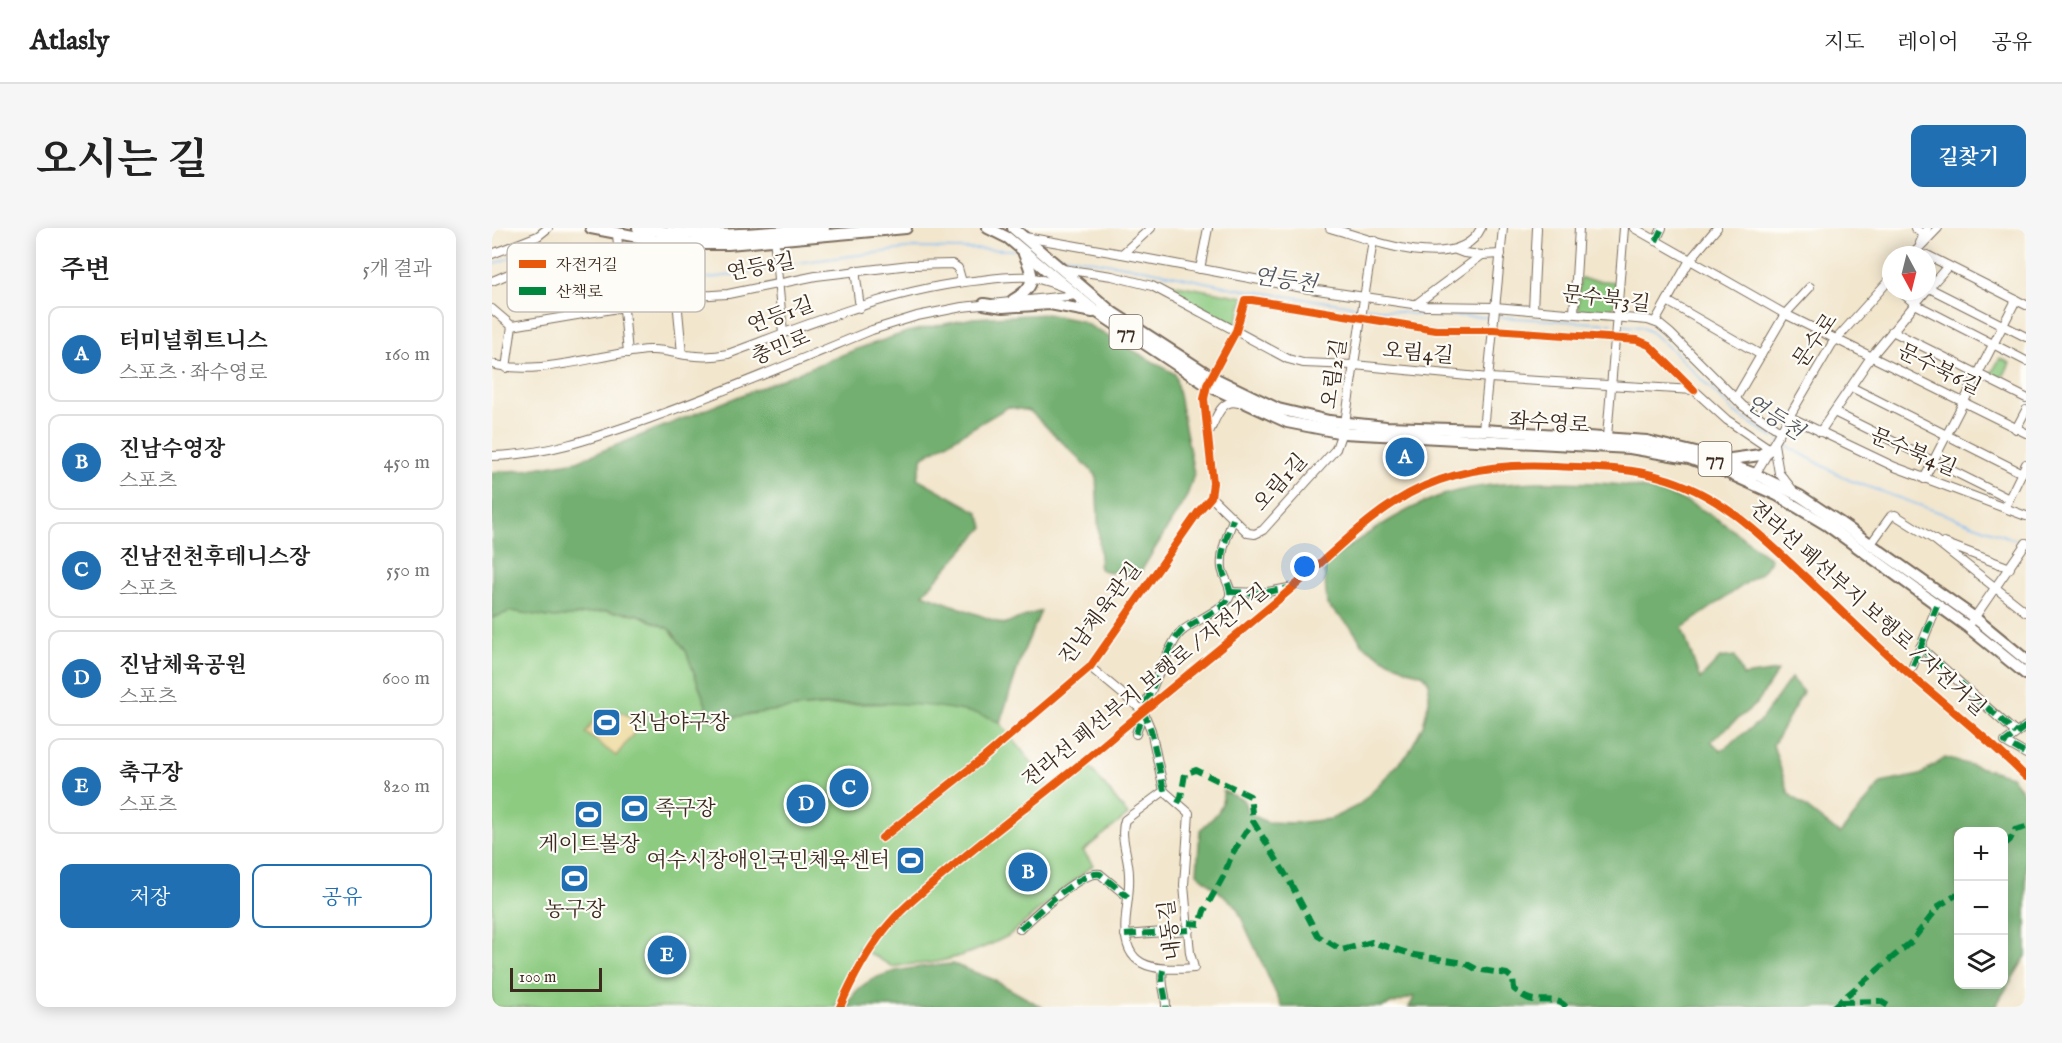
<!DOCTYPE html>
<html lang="ko">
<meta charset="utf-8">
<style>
body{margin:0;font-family:"IM FELL English","Noto Serif KR",serif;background:#f6f6f6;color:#222}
.controls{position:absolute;right:18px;bottom:18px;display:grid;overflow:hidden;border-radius:12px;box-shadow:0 3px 15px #0003}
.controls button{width:54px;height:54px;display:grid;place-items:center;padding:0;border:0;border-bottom:2px solid #e0e0e0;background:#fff;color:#222;font:30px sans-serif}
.compass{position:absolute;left:1390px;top:18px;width:54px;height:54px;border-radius:50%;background:#fff;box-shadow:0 3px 15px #0003;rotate:173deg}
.scale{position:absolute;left:18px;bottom:15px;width:92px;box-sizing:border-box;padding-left:6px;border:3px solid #3b2a1e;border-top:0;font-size:16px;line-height:21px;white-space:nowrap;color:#3b2a1e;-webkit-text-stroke:4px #fdfcf7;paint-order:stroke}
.you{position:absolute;left:813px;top:339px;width:21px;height:21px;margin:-15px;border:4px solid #fff;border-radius:50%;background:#1a73e8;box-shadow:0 0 0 9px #1a73e833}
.badge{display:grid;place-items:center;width:39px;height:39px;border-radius:50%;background:#1f6fb2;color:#fff;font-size:20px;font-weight:700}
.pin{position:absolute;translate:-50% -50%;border:3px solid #fff;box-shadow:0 2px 6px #0006}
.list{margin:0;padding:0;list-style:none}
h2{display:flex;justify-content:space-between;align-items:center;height:78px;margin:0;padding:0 24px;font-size:26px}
h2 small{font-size:20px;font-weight:400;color:#767676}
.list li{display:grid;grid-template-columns:39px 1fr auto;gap:18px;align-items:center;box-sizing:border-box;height:96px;margin:0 12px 12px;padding:0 12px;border:2px solid #e0e0e0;border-radius:12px}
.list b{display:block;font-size:22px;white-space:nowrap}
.list p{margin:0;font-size:20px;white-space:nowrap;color:#767676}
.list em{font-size:20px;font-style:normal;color:#767676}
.actions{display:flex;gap:12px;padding:18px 24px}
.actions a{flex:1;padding:14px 0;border:2px solid #1f6fb2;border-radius:12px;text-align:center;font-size:21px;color:#1f6fb2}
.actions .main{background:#1f6fb2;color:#fff}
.icon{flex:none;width:33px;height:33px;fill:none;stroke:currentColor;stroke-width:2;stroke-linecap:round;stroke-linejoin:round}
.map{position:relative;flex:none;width:1534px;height:779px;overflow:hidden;border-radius:12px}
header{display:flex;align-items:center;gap:36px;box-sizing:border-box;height:84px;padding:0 30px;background:#fff;border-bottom:2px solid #e0e0e0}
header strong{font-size:28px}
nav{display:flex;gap:33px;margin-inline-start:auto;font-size:21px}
.intro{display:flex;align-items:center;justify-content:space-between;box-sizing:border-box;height:144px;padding:0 36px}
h1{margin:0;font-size:42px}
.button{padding:15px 27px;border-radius:12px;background:#1f6fb2;color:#fff;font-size:21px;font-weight:700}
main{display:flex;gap:36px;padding:0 36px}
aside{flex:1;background:#fff;border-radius:12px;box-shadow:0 3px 15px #0003}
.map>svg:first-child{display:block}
</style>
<header>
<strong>Atlasly</strong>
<nav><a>지도</a><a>레이어</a><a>공유</a></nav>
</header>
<div class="intro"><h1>오시는 길</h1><a class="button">길찾기</a></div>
<main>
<aside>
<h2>주변<small>5개 결과</small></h2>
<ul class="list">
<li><span class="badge">A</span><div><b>터미널휘트니스</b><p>스포츠 · 좌수영로</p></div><em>160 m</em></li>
<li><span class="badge">B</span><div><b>진남수영장</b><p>스포츠</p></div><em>450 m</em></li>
<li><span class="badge">C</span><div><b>진남전천후테니스장</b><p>스포츠</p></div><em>550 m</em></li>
<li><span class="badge">D</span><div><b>진남체육공원</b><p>스포츠</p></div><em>600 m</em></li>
<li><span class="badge">E</span><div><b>축구장</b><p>스포츠</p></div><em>820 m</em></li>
</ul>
<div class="actions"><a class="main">저장</a><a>공유</a></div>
</aside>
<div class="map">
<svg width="1534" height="779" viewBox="0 0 1534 779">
<rect width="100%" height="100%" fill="#fdfcf7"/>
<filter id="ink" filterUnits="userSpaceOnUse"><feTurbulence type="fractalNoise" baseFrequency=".0167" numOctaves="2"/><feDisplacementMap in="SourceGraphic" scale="12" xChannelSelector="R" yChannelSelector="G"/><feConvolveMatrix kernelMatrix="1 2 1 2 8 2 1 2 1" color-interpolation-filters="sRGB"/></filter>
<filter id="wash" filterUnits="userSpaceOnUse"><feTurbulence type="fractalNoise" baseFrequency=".008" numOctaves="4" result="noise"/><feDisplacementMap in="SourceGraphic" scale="24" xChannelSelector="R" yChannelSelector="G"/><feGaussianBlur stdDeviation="1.35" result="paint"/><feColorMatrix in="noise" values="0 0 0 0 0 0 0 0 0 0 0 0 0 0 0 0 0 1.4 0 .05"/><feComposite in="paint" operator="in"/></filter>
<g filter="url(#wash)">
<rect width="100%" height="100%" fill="#f2e6cd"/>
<!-- green -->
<g fill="#8dcb81" stroke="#647a50" stroke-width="1.5">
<path d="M 1088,51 L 1124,54 L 1121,84 L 1119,86 L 1088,83 L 1086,79 Z"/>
<path d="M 663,53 L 752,69 L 744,97 L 741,99 Z"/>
<path d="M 1508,130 L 1518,135 L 1509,153 L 1498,148 Z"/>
<path d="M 19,383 L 63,390 L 114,383 L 145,386 L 178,401 L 194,423 L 220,493 L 281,481 L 366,476 L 426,475 L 493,486 L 508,495 L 564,565 L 597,538 L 636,587 L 591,623 L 601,637 L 516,708 C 495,719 472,728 449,733 C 433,737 417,735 401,739 L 367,719 L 344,779 L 0,779 L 0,390 Z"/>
</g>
<!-- forest -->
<g fill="#72af6f" stroke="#566c46" stroke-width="1.5" fill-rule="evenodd">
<path d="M 555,86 L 589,93 L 683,146 L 702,246 L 695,268 L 645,350 L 630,341 L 618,345 L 608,341 L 607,336 L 608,330 L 604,247 L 538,183 L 516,179 L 431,229 L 425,250 L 486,284 L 492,299 L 431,366 L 511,396 L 549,383 L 530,427 L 508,495 C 492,486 478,484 460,481 C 381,468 298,478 220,493 L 194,423 L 178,401 L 145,386 L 114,383 L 63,390 L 19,383 L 0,390 L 0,244 L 32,242 L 85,233 L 365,121 L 415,104 L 481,90 Z"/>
<path d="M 1044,254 C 1096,254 1152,253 1199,276 C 1228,290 1253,312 1279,331 L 1270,344 L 1190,400 L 1208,451 L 1228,430 L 1243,428 L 1251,448 L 1286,443 L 1265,475 L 1219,513 L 1229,523 L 1269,492 L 1299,450 L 1311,464 L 1281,517 L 1297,566 L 1348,606 L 1389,555 L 1428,547 L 1453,530 L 1519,548 L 1534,569 L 1534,728 L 1503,779 L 917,779 L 923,768 L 890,779 L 790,779 L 744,678 L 705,645 L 708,602 C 722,589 732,583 731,563 L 752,572 L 755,584 L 774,594 L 802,595 L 839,591 L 867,577 L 916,526 L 931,497 L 937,473 L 937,455 L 932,447 L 916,442 L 891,430 L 871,417 L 859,399 L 835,377 L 832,339 C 859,314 910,282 945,269 C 976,257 1012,256 1044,254 ZM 1466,604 L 1512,604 L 1512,756 L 1466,756 Z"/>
<path d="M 461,736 L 500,751 L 550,779 L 355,779 C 368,740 428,739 461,736 Z"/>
</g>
<!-- sand -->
<path fill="#eeda9e" stroke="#94825e" stroke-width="1.5" d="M 117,483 C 131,482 139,488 146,500 L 124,528 L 94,505 L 104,489 Z"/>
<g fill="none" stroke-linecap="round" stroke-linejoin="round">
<!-- stream -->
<g stroke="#83bdf4" stroke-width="1.5">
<path d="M 129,25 C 148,33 167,44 186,48 C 216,55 251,44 281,39"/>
<path d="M 560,26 L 657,42 L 741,60 L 869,79"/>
<path d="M 0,37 L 55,14 L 62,13 L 111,19 L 124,24"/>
<path d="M 288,37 L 422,20 L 522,22"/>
<path d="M 873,79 L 927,87 L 1000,89"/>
<path d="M 1005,89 L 1120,96"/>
<path d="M 1128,97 L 1149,99 L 1159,104 L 1181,123 L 1243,185 L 1282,210"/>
<path d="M 1286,213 L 1357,252 L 1530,314"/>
</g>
</g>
</g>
<g filter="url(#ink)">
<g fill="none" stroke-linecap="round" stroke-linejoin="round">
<defs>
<g id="minor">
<path d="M 838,0 C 875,10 966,48 989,0"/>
<path d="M 1142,0 L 1293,86 L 1534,205"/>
<path d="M 1423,0 L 1432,8"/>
<path d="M 125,6 L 136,125"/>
<path d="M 282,8 L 291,105"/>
<path d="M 533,9 L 630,26 L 659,0"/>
<path d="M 1164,13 L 1170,0"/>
<path d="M 1428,15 L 1435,0"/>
<path d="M 964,22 L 972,25 L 990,27"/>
<path d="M 0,26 L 46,8 L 56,0"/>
<path d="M 630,26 L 805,59 L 934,78 L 1003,79 L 1156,92 L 1167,96 L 1178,105 L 1251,178 L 1288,203"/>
<path d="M 1420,27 L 1446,0"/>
<path d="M 1435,27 L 1534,77"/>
<path d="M 67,30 L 77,88"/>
<path d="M 570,41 L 620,48 L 660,58 L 796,131 L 811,135 L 862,137 L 997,150 L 1202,162 L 1235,192 L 1278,221"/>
<path d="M 708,41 L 716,0"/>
<path d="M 363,42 L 368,80"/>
<path d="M 0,53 C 23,44 45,32 70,30 C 119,27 161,61 208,67 C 218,68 227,66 236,66 L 324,48 L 418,37 L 460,36 L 466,40 L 470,54"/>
<path d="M 1437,60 L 1534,109"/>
<path d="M 184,61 L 190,126"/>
<path d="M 1435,62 L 1456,38"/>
<path d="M 1408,63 L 1423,76 L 1534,133"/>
<path d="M 1175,73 L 1269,127"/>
<path d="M 923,77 L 990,27 L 1009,26"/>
<path d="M 0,81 L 20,98 L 132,79"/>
<path d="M 1041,82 L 1045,0"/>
<path d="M 1082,85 L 1087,0"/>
<path d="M 1163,94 L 1198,32 L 1225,0"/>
<path d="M 1400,103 L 1534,170"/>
<path d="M 0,136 C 47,149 108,125 157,122 C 170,121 182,125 194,127 C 208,129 222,129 236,126 C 317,96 403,60 490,52 C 505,50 520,48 536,49 C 548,50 560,55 571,59"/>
<path d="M 14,140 L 20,98"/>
<path d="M 1359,159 L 1530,245"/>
<path d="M 1244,170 L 1293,86 L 1318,59"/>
<path d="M 1342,184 L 1517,271"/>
<path d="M 1296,188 L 1403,239 L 1534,288"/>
<path d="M 1524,201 L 1534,182"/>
<path d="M 991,202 L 1011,0"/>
<path d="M 717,204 C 724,191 729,170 746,175"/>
<path d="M 1328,204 L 1379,129 L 1434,63"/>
<path d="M 1115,209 L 1132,0"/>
<path d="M 1282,216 L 1287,245 L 1300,261"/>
<path d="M 0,228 C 56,227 107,208 159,190 C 234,163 307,132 380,102 L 425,88 L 470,79 L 585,67"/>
<path d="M 1261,250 L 1340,116 L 1399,50"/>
<path d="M 1432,251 L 1524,72"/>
<path d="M 719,269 L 756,305 L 763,306 L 771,302 L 844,221 L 853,195 L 881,12"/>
<path d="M 1515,275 L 1534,236"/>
<path d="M 1452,315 L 1518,340"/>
<path d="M 1378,317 L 1399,288 L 1403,287 L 1443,312 L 1534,384"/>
<path d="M 738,364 L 770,365 L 802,359"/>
<path d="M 1476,399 L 1534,315"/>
<path d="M 1428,419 L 1524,505"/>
<path d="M 1421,438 L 1445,378"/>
<path d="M 598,439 L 651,483 L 644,506"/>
<path d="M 1534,498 L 1513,514 L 1534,526"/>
<path d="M 672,563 L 633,592 C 627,609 637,629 637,647 C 638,661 635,675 634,688 C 628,741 660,743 702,740 L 698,725 L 692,657 L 697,585 L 672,563 L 659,502 L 651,483 C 657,468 678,414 689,404 C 700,394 731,382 737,370 C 742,362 731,349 730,340 C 728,323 736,307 741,291"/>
<path d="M 390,610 L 489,532 L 598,439 L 707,283 L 719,269 L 721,255 L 712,171 L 715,157 L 744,103 L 753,72 L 760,72 L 944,102 L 1001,102 L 1145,112 L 1157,117 L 1202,162"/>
<path d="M 528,701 C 543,687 588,643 608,646 L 636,669"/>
<path d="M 633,707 L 697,702"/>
<path d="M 671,742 C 668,756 674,764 674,779"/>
</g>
<g id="major">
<path d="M 99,0 L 162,12 L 207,16 L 236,16 L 414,0"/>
<path d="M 146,0 C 212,11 266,6 332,0"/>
<path d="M 496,0 L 516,10 L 602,82 L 715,157 L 795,194 L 851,205 L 1138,220 L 1197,230 L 1234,244 L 1285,267 L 1335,297 L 1476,399 L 1534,446"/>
<path d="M 521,0 L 621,85 L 720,149 L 786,181 L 837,193 L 894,199 L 991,202 L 1155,213 L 1204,225 L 1263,246 L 1308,268 L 1347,294 L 1483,390 L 1534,432"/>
<path d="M 521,72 C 544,59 543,49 532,26"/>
<path d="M 492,76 L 511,79 L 558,76 L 601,84"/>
<path d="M 1232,232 L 1268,227 L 1278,221"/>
</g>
</defs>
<!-- minor casing -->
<use href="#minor" stroke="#7b6c5b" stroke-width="10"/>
<!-- major casing -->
<use href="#major" stroke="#7b6c5b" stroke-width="14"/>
<!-- minor -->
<use href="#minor" stroke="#fff" stroke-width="8"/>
<!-- major -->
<use href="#major" stroke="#fff" stroke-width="10"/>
<!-- quiet -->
<g stroke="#00873e" stroke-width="6" stroke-dasharray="12 6" stroke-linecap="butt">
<path d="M 1164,13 L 1170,0"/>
<path d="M 738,364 L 770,365 L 796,360"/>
<path d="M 1428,419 L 1524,505"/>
<path d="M 1421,438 L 1445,378"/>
<path d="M 1534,498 L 1513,514 L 1534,526"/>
<path d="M 644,506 L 650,486"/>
<path d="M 672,563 L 659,502 L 651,483 C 657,468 678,414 689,404 C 700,394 731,382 737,370 C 742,362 731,349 730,340 C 728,323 736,307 741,291"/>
<path d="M 686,575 L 689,569 L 693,546 L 704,542 L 758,568 L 761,593 L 798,654 L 826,708 L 850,722 L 880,714 L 922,727 L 973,735 L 984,741 L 1015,746 L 1021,751 L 1022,761 C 1026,764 1030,768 1035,770 C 1047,776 1064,767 1074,779"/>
<path d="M 1512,617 L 1518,612 L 1523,602 L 1534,599"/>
<path d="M 696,695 L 708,696 L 712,683 L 732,647 L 740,626 L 761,593"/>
<path d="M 528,701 C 543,687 588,643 608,646 L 636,669"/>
<path d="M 633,707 L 697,702"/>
<path d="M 671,742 C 668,756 674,764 674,779"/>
<path d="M 1349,774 L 1388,773 L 1398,779"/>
<path d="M 1341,779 L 1419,714 L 1448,677 L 1466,666"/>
</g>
<defs>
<g id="cycleway">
<path d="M 390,610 L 489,532 L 598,439 L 707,283 L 719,269 L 721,255 L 712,171 L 715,157 L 744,103 L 753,72 L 760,72 L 944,102 L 1001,102 L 1145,112 L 1157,117 L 1202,162"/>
<path d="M 348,779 C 360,751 374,725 393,701 C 412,677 437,659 460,639 C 516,592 575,549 630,501 C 686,454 743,409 799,361 C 834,332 865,298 903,274 C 950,243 1008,235 1063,238 C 1098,240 1134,239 1168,249 C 1225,264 1268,306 1310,346 C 1339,373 1368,402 1398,429 C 1443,469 1492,506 1534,549"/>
</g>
</defs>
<!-- cycleway casing -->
<use href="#cycleway" stroke="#fdfcf7" stroke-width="11"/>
<!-- cycleway -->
<use href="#cycleway" stroke="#e8590c" stroke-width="8"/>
</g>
</g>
<!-- icons -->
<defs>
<symbol id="stadium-square" viewBox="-11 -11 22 22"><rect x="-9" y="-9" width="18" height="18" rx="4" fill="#1f6fb2" stroke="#fdfcf7"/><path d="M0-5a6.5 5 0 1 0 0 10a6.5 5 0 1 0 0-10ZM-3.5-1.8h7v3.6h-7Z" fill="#fff"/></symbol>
</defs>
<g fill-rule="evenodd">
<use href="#stadium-square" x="98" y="478" width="33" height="33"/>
<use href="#stadium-square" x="126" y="564" width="33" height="33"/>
<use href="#stadium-square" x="80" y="570" width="33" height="33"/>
<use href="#stadium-square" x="402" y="616" width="33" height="33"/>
<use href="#stadium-square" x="66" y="634" width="33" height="33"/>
</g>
<g text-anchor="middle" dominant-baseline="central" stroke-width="4.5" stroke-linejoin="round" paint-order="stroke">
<!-- shield labels -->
<g fill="#fdfcf7" stroke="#75695f" stroke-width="1.5">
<rect x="617.5" y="87" width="33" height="34" rx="4.5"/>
<rect x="1206.5" y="214" width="33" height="34" rx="4.5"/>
</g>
<g font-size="20" font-weight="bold" fill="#3b2a1e">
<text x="634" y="104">77</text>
<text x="1223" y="231">77</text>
</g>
<!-- street labels -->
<g font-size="21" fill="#3b2a1e" stroke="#fdfcf7">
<text transform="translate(269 40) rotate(-11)">연등8길</text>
<text transform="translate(1114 72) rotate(7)">문수북3길</text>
<text transform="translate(289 88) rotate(-20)">연등1길</text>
<text transform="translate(1324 113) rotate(-55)">문수로</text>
<text transform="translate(289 120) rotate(-22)">충민로</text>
<text transform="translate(926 126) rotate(5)">오림4길</text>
<text transform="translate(1447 142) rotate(26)">문수북6길</text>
<text transform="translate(843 146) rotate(-81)">오림2길</text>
<text transform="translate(1057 196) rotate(4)">좌수영로</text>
<text transform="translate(1421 225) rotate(23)">문수북4길</text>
<text transform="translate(789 255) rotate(-48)">오림1길</text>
<text transform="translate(1375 381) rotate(42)">전라선 폐선부지 보행로 / 자전거길</text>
<text transform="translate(609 386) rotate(-53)">진남체육관길</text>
<text transform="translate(654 458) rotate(-39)">전라선 폐선부지 보행로 / 자전거길</text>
<text transform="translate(679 702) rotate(-97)">내동길</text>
</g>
<!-- poi labels -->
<g font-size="21" fill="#3b2a1e" stroke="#fdfcf7" text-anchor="start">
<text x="136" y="495">진남야구장</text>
<text x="163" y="581">족구장</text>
<text x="97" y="617" text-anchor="middle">게이트볼장</text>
<text x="398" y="633" text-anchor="end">여수시장애인국민체육센터</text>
<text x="83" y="682" text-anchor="middle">농구장</text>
</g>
<!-- water labels -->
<g font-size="22" font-style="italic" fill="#51565e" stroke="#fdfcf7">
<text transform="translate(793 53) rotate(8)">연등천</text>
<text transform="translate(1282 190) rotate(33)">연등천</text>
</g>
</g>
<!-- legend -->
<rect x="15" y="15" width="198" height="69" rx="9" fill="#fdfcf7" stroke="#c3bdb6" stroke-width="1.5"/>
<rect x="27" y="32" width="27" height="8" fill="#e8590c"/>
<rect x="27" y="59" width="27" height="8" fill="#00873e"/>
<g font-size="16" fill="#3b2a1e">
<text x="64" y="42">자전거길</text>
<text x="64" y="69">산책로</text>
</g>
</svg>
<div class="controls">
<button>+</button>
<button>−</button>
<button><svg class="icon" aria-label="layers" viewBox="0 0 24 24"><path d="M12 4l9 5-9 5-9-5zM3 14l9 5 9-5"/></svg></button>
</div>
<svg class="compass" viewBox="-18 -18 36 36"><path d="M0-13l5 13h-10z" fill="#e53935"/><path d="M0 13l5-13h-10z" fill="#767676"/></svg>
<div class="scale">100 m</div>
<div class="you"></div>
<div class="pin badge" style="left:913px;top:229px">A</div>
<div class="pin badge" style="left:536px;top:644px">B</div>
<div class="pin badge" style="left:357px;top:560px">C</div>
<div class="pin badge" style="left:314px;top:576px">D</div>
<div class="pin badge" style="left:175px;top:727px">E</div>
</div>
</main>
